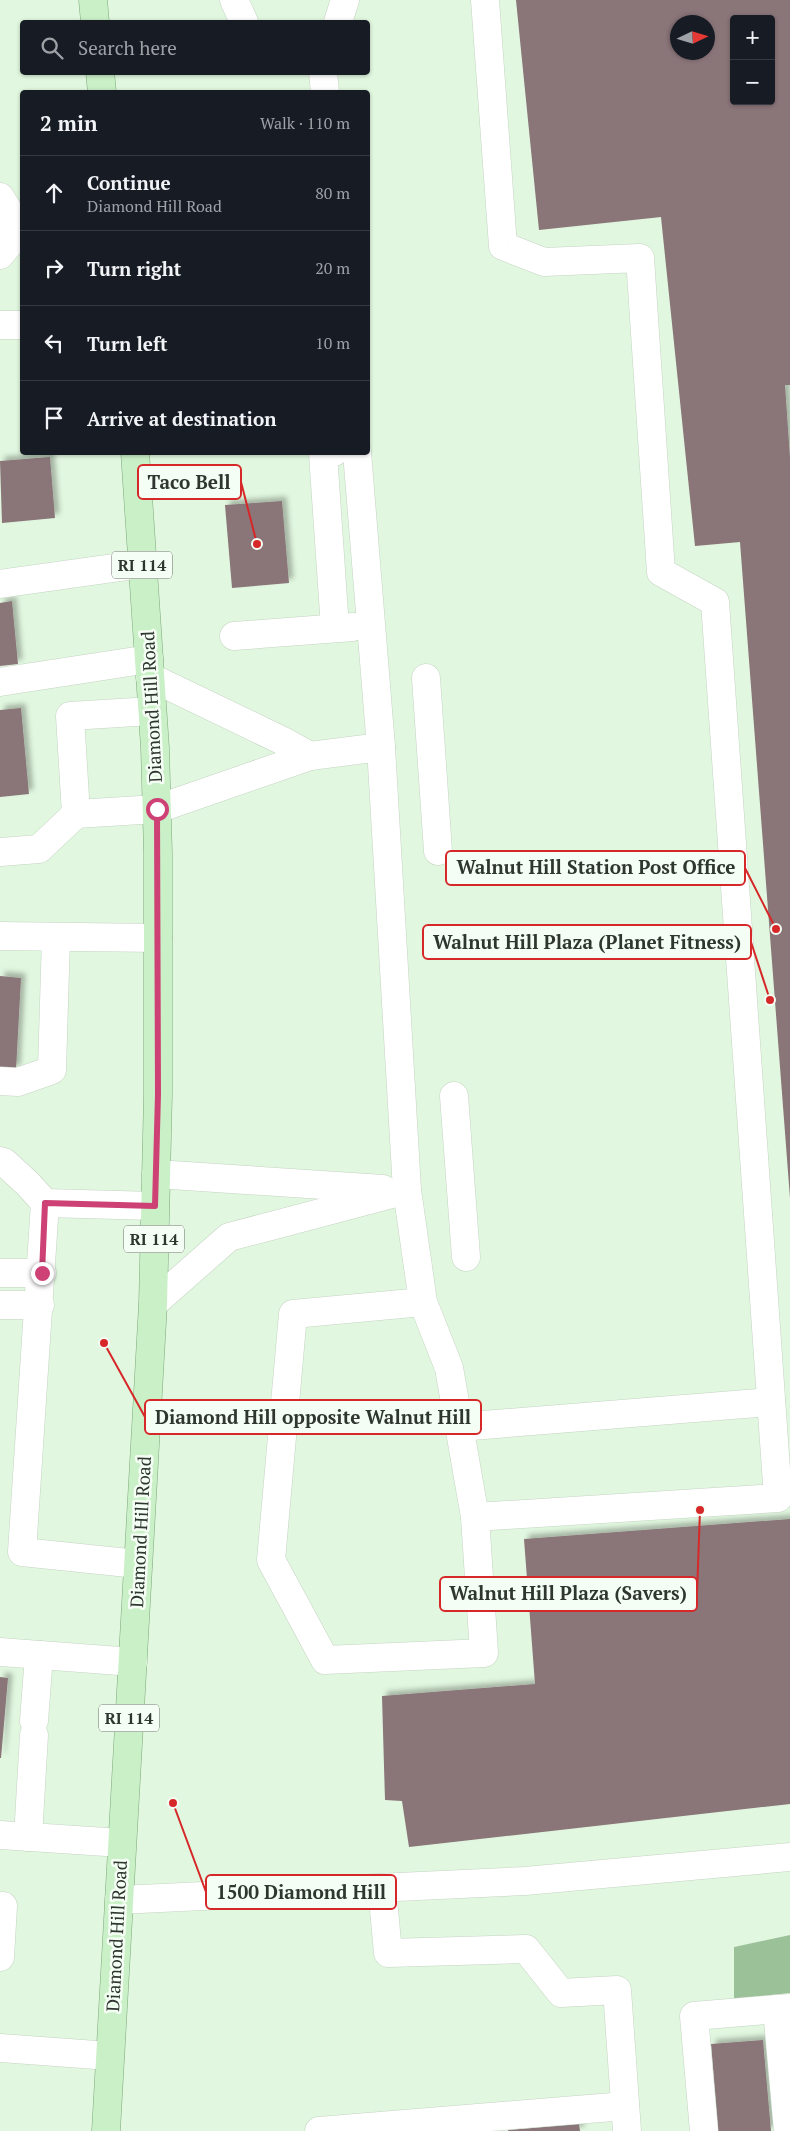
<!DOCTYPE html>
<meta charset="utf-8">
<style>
body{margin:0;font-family:"PT Serif",serif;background:#242831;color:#f1f3f6}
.controls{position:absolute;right:15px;top:15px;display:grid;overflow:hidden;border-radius:5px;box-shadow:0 1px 4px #0004}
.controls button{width:45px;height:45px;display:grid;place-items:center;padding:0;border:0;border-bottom:1px solid #363941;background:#171b24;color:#f1f3f6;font:25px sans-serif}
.compass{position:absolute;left:670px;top:15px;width:45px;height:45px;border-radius:50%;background:#171b24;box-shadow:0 1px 4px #0004;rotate:86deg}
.stop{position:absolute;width:15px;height:15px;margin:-11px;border:4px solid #cd4174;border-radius:50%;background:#fff}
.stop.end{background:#cd4174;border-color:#fff;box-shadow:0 1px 5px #0008}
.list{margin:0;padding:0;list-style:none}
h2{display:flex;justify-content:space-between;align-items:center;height:65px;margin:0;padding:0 20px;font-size:21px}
h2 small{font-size:16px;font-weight:400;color:#9ea1a6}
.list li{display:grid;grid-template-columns:32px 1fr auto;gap:15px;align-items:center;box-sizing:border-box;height:75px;padding:0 20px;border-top:1px solid #363941}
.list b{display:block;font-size:19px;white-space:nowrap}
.list p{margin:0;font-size:16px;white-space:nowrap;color:#9ea1a6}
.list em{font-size:16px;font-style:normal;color:#9ea1a6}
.icon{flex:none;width:28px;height:28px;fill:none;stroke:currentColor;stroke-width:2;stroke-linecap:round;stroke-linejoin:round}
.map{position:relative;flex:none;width:790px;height:2131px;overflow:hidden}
.search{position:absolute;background:#171b24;box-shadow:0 1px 4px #0004;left:20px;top:20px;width:350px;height:55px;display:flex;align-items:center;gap:12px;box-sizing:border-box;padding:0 18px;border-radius:5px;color:#9ea1a6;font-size:19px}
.panel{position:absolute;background:#171b24;box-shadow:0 1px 4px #0004;left:20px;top:90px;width:350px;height:365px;border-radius:5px}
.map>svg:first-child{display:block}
</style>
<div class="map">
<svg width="790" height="2131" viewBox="0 0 790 2131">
<defs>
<filter id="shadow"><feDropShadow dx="4.5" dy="-4.5" stdDeviation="2.5" flood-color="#0004"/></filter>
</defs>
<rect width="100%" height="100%" fill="#f5fef4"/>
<!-- built -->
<path fill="#e1f7df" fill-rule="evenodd" d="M 0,0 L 790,0 L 790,1935 L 734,1947 L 734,1999 L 790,1993 L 790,2131 L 0,2131 ZM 734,19 L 771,19 L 771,101 L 734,101 ZM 22,22 L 368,22 L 368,72 L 22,72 ZM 678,22 L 708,22 L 708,52 L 678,52 ZM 22,92 L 368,92 L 368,452 L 22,452 Z"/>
<!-- forest -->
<path fill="#9bc198" d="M 790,1935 L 790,1993 L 734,1999 L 734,1947 Z"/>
<!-- building -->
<g fill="#8a7479" fill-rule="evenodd" filter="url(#shadow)">
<path d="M 516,0 L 790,0 L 790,385 L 785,385 L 790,458 L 790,1198 L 740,542 L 695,546 L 661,217 L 539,230 ZM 734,19 L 771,19 L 771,101 L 734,101 ZM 678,22 L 708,22 L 708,52 L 678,52 Z"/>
<path d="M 50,457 L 55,518 L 2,523 L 0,461 Z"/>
<path d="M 282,501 L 289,583 L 232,588 L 225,505 Z"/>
<path d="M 12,601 L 18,664 L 0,666 L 0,603 Z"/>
<path d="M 21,708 L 29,794 L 0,797 L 0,710 Z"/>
<path d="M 0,976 L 21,978 L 16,1070 L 0,1069 Z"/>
<path d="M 790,1519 L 790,1804 L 409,1847 L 402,1801 L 385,1800 L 382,1696 L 535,1684 L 524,1539 Z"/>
<path d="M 0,1677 L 8,1678 L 1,1758 L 0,1758 Z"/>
<path d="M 763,2040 L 771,2131 L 718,2131 L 711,2044 Z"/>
<path d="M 579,2124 L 580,2131 L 508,2131 L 508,2130 Z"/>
</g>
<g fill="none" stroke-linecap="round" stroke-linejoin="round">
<defs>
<g id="minor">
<path d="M 234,0 L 244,22"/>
<path d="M 338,22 L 345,0"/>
<path d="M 323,73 L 325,92"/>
<path d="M 0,197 L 7,208 L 11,242 L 0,255"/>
<path d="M 0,325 L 22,325"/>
<path d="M 334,452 L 323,454 L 335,628"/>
<path d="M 357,452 L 381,747 L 407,1190 L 423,1302 L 449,1368 L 475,1517 L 484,1653 L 325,1660 L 271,1560 L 293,1314 L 423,1302"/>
<path d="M 0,584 L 142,564"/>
<path d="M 234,636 L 353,627"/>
<path d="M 150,677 L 283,741 L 310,756"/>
<path d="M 426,678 L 438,851"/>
<path d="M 0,682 L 149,659"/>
<path d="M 152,711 L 70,716 L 76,814 L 157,809 L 310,756 L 381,747"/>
<path d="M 0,852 L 39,849 L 76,814"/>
<path d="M 0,936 L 158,938"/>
<path d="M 0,1081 L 18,1082 L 52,1070 L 56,937"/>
<path d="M 454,1096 L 466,1257"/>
<path d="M 0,1161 L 4,1162 L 28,1184 L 45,1203 L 22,1552 L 138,1564"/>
<path d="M 156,1174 L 383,1189"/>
<path d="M 45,1203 L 155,1206"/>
<path d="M 0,1273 L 42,1273"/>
<path d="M 153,1304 L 229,1237 L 407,1190"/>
<path d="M 0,1305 L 40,1305"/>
<path d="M 459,1427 L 771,1402"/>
<path d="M 475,1517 L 778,1498 L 715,602 L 661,572 L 640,258 L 544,262 L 503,246 L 485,0"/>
<path d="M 0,1652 L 133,1662"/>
<path d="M 34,1721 L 39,1655"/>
<path d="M 0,1835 L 121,1843"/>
<path d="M 28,1837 L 34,1735"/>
<path d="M 382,1888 L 388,1953 L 526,1949 L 561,1993 L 617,1990 L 627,2131"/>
<path d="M 119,1900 L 525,1881 L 790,1857"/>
<path d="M 0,1957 L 3,1906"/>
<path d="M 0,2048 L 110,2056"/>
<path d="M 319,2131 L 625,2106"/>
<path d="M 704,2131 L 694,2016 L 777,2009"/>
<path d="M 788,2131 L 777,2009 L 790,2008"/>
</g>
<g id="major">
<path d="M 93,0 L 95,22"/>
<path d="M 100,72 L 102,92"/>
<path d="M 106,2131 L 153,1304 L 158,1094 L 158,853 L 155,748 L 135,452"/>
</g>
</defs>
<!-- minor casing -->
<use href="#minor" stroke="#c5d4c3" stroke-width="29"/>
<!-- major casing -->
<use href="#major" stroke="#7ca879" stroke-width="29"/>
<!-- minor -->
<use href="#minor" stroke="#fff" stroke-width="28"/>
<!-- major -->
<use href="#major" stroke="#caf0c7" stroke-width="28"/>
</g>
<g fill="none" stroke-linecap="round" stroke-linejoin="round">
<!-- route -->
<path stroke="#cd4174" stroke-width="6" d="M 42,1273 L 45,1203 L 155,1206 L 158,1094 L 157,809"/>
</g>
<g text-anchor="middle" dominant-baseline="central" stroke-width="5" stroke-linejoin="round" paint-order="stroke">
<!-- shield labels -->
<g fill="#f5fef4" stroke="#6a716a" stroke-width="1">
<rect x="112" y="551.5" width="60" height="27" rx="4"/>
<rect x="124" y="1225.5" width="60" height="27" rx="4"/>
<rect x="99" y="1704.5" width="60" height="27" rx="4"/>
</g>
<g font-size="16" font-weight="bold" fill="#2f352f">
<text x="142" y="565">RI 114</text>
<text x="154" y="1239">RI 114</text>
<text x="129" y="1718">RI 114</text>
</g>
<!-- street labels -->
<g font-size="18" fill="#2f352f" stroke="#f5fef4">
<text transform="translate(151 707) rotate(-93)">Diamond Hill Road</text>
<text transform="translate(140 1532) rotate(-87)">Diamond Hill Road</text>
<text transform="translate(116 1936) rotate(-87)">Diamond Hill Road</text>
</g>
</g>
<!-- callouts -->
<path fill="none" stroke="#d62828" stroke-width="2" d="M257 544L241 482M776 929L745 868M770 1000L751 942M104 1343L145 1417M700 1510L697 1594M173 1803L206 1892"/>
<g fill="#d62828" stroke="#f5fef4" stroke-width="2">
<circle cx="257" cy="544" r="5"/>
<circle cx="776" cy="929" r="5"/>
<circle cx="770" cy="1000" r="5"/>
<circle cx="104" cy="1343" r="5"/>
<circle cx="700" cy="1510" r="5"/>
<circle cx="173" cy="1803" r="5"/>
</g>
<g fill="#f5fef4" stroke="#d62828" stroke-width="2">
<rect x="138" y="465" width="103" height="34" rx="5"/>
<rect x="446" y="851" width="299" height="34" rx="5"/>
<rect x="423" y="925" width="328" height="34" rx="5"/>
<rect x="145" y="1400" width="336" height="34" rx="5"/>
<rect x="440" y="1577" width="257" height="34" rx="5"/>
<rect x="206" y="1875" width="190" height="34" rx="5"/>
</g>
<g font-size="19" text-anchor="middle" font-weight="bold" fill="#2f352f">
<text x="189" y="489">Taco Bell</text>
<text x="596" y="874">Walnut Hill Station Post Office</text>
<text x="587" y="949">Walnut Hill Plaza (Planet Fitness)</text>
<text x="313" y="1424">Diamond Hill opposite Walnut Hill</text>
<text x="568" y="1600">Walnut Hill Plaza (Savers)</text>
<text x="301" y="1899">1500 Diamond Hill</text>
</g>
</svg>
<div class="controls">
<button>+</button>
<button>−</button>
</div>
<svg class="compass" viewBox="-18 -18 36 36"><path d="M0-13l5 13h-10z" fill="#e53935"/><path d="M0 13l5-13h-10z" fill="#9ea1a6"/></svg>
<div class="stop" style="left:157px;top:809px"></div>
<div class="stop end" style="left:42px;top:1273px"></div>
<div class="search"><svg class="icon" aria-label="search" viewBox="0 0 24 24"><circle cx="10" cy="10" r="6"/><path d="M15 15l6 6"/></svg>Search here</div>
<section class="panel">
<h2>2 min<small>Walk · 110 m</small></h2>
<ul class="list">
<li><svg class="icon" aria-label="ahead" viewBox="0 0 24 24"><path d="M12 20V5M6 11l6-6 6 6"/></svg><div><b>Continue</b><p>Diamond Hill Road</p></div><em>80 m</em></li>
<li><svg class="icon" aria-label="right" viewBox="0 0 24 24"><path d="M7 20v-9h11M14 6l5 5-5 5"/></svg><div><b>Turn right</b></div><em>20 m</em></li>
<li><svg class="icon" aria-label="left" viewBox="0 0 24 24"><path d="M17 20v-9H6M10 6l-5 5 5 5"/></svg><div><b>Turn left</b></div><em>10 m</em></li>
<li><svg class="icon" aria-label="arrive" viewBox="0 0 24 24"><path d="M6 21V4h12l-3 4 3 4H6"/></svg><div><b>Arrive at destination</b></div></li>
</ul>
</section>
</div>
